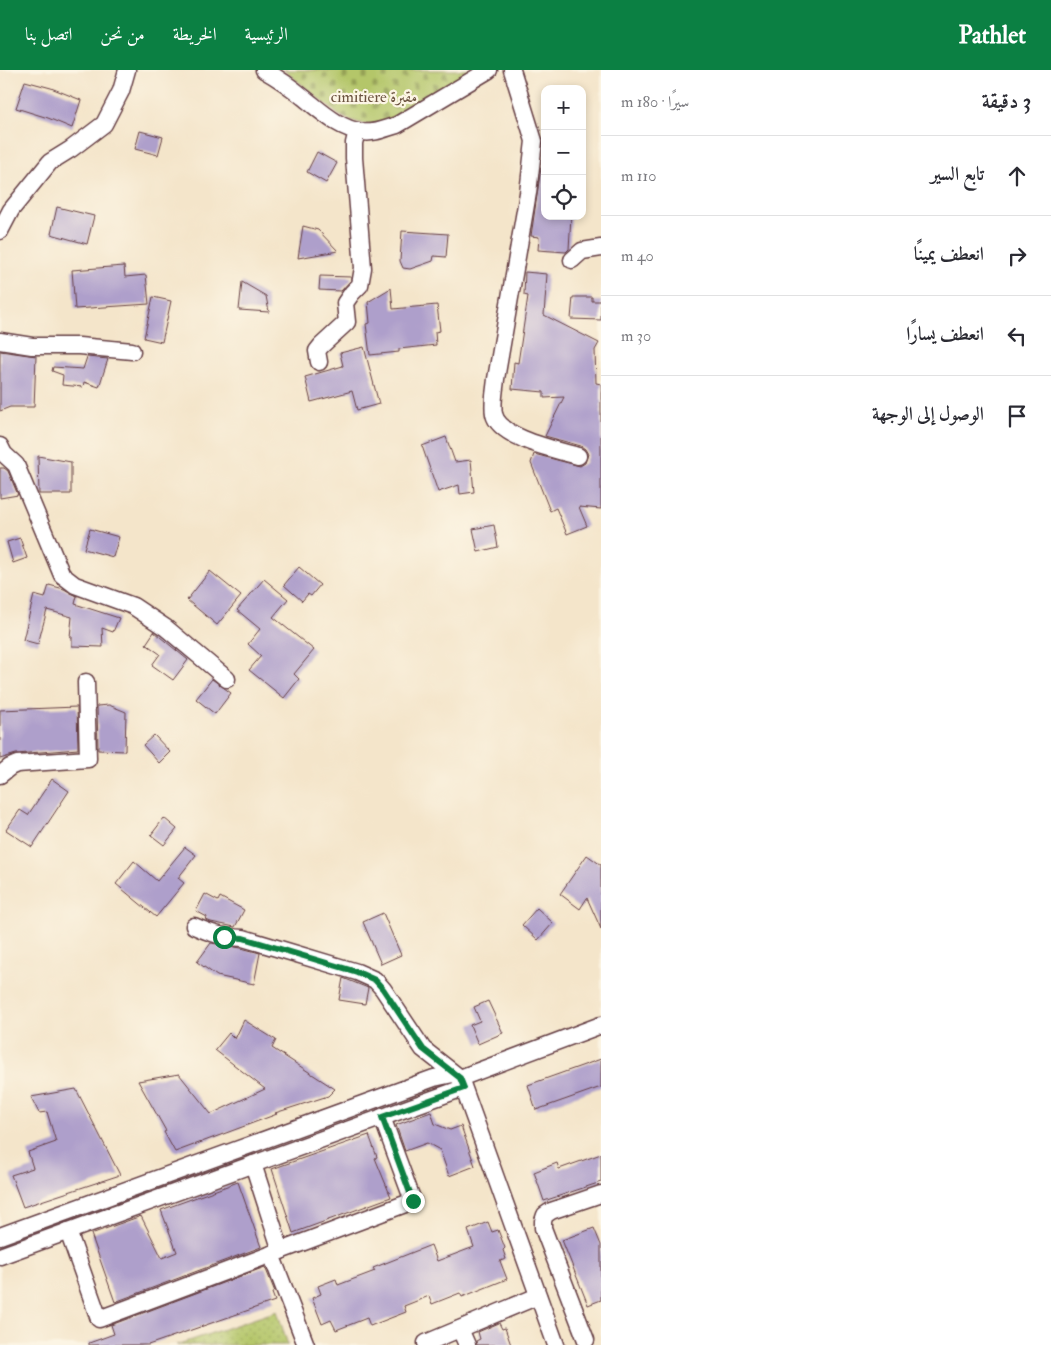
<!DOCTYPE html>
<html lang="ar">
<meta charset="utf-8">
<style>
body{margin:0;font-family:"IM FELL Double Pica",Amiri,serif;background:#f7f7f7;color:#2b2b33;direction:rtl}
.controls{position:absolute;right:15px;top:15px;display:grid;overflow:hidden;border-radius:10px;box-shadow:0 2px 8px #0003}
.controls button{width:45px;height:45px;display:grid;place-items:center;padding:0;border:0;border-bottom:1px solid #e1e1e2;background:#fff;color:#2b2b33;font:25px sans-serif}
.stop{position:absolute;width:15px;height:15px;margin:-11px;border:4px solid #0b8043;border-radius:50%;background:#fff}
.stop.end{background:#0b8043;border-color:#fff;box-shadow:0 1px 5px #0008}
.list{margin:0;padding:0;list-style:none}
h2{display:flex;justify-content:space-between;align-items:center;height:65px;margin:0;padding:0 20px;font-size:21px}
h2 small{font-size:16px;font-weight:400;color:#7c7c81}
.list li{display:grid;grid-template-columns:32px 1fr auto;gap:15px;align-items:center;box-sizing:border-box;height:80px;padding:0 20px;border-top:1px solid #e1e1e2}
.list b{display:block;font-size:19px;white-space:nowrap}
.list em{font-size:16px;font-style:normal;color:#7c7c81}
.icon{flex:none;width:28px;height:28px;fill:none;stroke:currentColor;stroke-width:2;stroke-linecap:round;stroke-linejoin:round}
.map{position:relative;flex:none;width:601px;height:1275px;overflow:hidden;direction:ltr}
header{display:flex;align-items:center;gap:30px;box-sizing:border-box;height:70px;padding:0 25px;background:#0b8043;color:#fff}
header strong{font-size:24px}
nav{display:flex;gap:28px;margin-inline-start:auto;font-size:18px}
main{display:flex}
aside{flex:1;background:#fff}
.map>svg:first-child{display:block}
</style>
<header>
<strong>Pathlet</strong>
<nav><a>الرئيسية</a><a>الخريطة</a><a>من نحن</a><a>اتصل بنا</a></nav>
</header>
<main>
<aside>
<h2>3 دقيقة<small>سيرًا · 180 m</small></h2>
<ul class="list">
<li><svg class="icon" aria-label="ahead" viewBox="0 0 24 24"><path d="M12 20V5M6 11l6-6 6 6"/></svg><div><b>تابع السير</b></div><em>110 m</em></li>
<li><svg class="icon" aria-label="right" viewBox="0 0 24 24"><path d="M7 20v-9h11M14 6l5 5-5 5"/></svg><div><b>انعطف يمينًا</b></div><em>40 m</em></li>
<li><svg class="icon" aria-label="left" viewBox="0 0 24 24"><path d="M17 20v-9H6M10 6l-5 5 5 5"/></svg><div><b>انعطف يسارًا</b></div><em>30 m</em></li>
<li><svg class="icon" aria-label="arrive" viewBox="0 0 24 24"><path d="M6 21V4h12l-3 4 3 4H6"/></svg><div><b>الوصول إلى الوجهة</b></div></li>
</ul>
</aside>
<div class="map">
<svg width="601" height="1275" viewBox="0 0 601 1275">
<defs>
<pattern id="cemetery-stones" width="16" height="16" patternUnits="userSpaceOnUse" patternTransform="scale(1.25)"><rect width="16" height="16" fill="#b4c669"/><path d="M2 7V4a2 2 0 0 1 4 0v3zM10 15v-3a2 2 0 0 1 4 0v3z" fill="#94a057"/></pattern>
<pattern id="park-dots" width="8" height="8" patternUnits="userSpaceOnUse" patternTransform="scale(1.25)"><rect width="8" height="8" fill="#b4c669"/><path d="M2 2h.1M6 6h.1" fill="none" stroke="#94a057" stroke-width="1.8" stroke-linecap="round"/></pattern>
</defs>
<rect width="100%" height="100%" fill="#fcf5e5"/>
<filter id="ink" filterUnits="userSpaceOnUse"><feTurbulence type="fractalNoise" baseFrequency=".02" numOctaves="2"/><feDisplacementMap in="SourceGraphic" scale="10" xChannelSelector="R" yChannelSelector="G"/><feConvolveMatrix kernelMatrix="1 2 1 2 8 2 1 2 1" color-interpolation-filters="sRGB"/></filter>
<filter id="wash" filterUnits="userSpaceOnUse"><feTurbulence type="fractalNoise" baseFrequency=".0096" numOctaves="4" result="noise"/><feDisplacementMap in="SourceGraphic" scale="20" xChannelSelector="R" yChannelSelector="G"/><feGaussianBlur stdDeviation="1.12" result="paint"/><feColorMatrix in="noise" values="0 0 0 0 0 0 0 0 0 0 0 0 0 0 0 0 0 1.4 0 .05"/><feComposite in="paint" operator="in"/></filter>
<g filter="url(#wash)">
<rect width="100%" height="100%" fill="#f4e5ca"/>
<!-- cemetery -->
<path fill="url(#cemetery-stones)" stroke="#7f724a" d="M 284,0 L 474,0 L 389,51 L 367,55 L 347,49 L 339,45 Z"/>
<!-- park -->
<path fill="url(#park-dots)" stroke="#7f724a" d="M 277,1241 L 288,1275 L 177,1275 Z"/>
<g id="blocks">
<!-- building -->
<g fill="#ae9fcb">
<path d="M 25,11 L 51,18 L 81,30 L 72,58 L 48,48 L 16,38 Z"/>
<path d="M 140,61 L 163,67 L 158,85 L 135,79 Z"/>
<path d="M 317,82 L 337,93 L 326,113 L 307,102 Z"/>
<path d="M 541,98 L 545,98 L 545,146 L 571,146 L 569,179 L 566,182 L 538,180 L 539,167 L 531,166 Z"/>
<path d="M 57,137 L 94,146 L 87,174 L 51,164 Z"/>
<path d="M 303,156 L 318,160 L 338,181 L 298,188 Z"/>
<path d="M 402,161 L 448,164 L 446,187 L 434,186 L 433,191 L 410,199 L 403,198 L 400,191 Z"/>
<path d="M 124,196 L 125,207 L 146,205 L 149,234 L 75,239 L 72,200 Z"/>
<path d="M 525,202 L 547,204 L 544,245 L 599,273 L 595,280 L 596,313 L 601,314 L 601,439 L 579,437 L 587,456 L 567,464 L 556,438 L 550,441 L 531,393 L 534,384 L 580,396 L 585,393 L 588,384 L 585,379 L 581,376 L 545,366 L 564,327 L 544,328 L 544,322 L 512,319 L 514,292 L 518,293 L 528,226 L 524,225 Z"/>
<path d="M 320,206 L 351,207 L 351,210 L 341,221 L 319,220 Z"/>
<path d="M 242,212 L 266,226 L 269,242 L 239,240 Z"/>
<path d="M 391,218 L 393,239 L 437,235 L 440,261 L 435,262 L 436,275 L 399,279 L 399,282 L 370,285 L 366,254 L 370,253 L 368,232 Z"/>
<path d="M 153,227 L 171,231 L 162,272 L 144,268 Z"/>
<path d="M 573,227 L 592,227 L 592,231 L 601,231 L 601,250 L 571,249 Z"/>
<path d="M 364,277 L 379,334 L 357,340 L 352,321 L 311,332 L 305,307 L 343,296 L 340,283 Z"/>
<path d="M 0,281 L 36,286 L 34,337 L 10,337 L 0,341 Z"/>
<path d="M 87,287 L 108,289 L 99,317 L 84,312 L 83,317 L 62,315 L 63,305 L 52,301 L 53,297 L 83,299 Z"/>
<path d="M 446,367 L 455,392 L 471,390 L 474,422 L 460,424 L 459,415 L 438,422 L 422,376 Z"/>
<path d="M 38,386 L 71,392 L 71,424 L 39,424 Z"/>
<path d="M 0,398 L 4,398 L 8,401 L 18,425 L 0,428 Z"/>
<path d="M 494,455 L 498,477 L 478,482 L 473,459 Z"/>
<path d="M 90,459 L 119,467 L 113,487 L 84,479 Z"/>
<path d="M 20,468 L 27,488 L 13,493 L 7,472 Z"/>
<path d="M 299,497 L 320,515 L 311,526 L 308,524 L 302,531 L 284,515 Z"/>
<path d="M 210,501 L 241,526 L 217,555 L 187,530 Z"/>
<path d="M 264,509 L 288,529 L 273,547 L 314,580 L 294,604 L 299,609 L 284,628 L 249,600 L 261,586 L 248,574 L 260,559 L 237,540 Z"/>
<path d="M 49,515 L 64,519 L 77,526 L 75,534 L 119,548 L 113,562 L 102,558 L 103,577 L 72,576 L 72,567 L 70,567 L 72,547 L 47,540 L 38,574 L 23,570 L 34,525 L 45,528 Z"/>
<path d="M 154,562 L 188,590 L 173,610 L 152,595 L 160,584 L 146,574 Z"/>
<path d="M 212,609 L 231,623 L 215,644 L 196,629 Z"/>
<path d="M 109,635 L 126,642 L 125,681 L 98,680 L 97,636 Z"/>
<path d="M 77,637 L 78,679 L 16,684 L 0,689 L 0,640 Z"/>
<path d="M 154,665 L 170,682 L 159,693 L 143,675 Z"/>
<path d="M 52,709 L 69,721 L 32,777 L 6,760 L 20,740 L 28,745 Z"/>
<path d="M 164,748 L 177,759 L 164,775 L 151,765 Z"/>
<path d="M 185,777 L 196,785 L 178,808 L 184,813 L 156,847 L 116,814 L 134,791 L 157,811 Z"/>
<path d="M 587,785 L 601,795 L 601,859 L 587,828 L 580,839 L 560,824 Z"/>
<path d="M 205,824 L 218,831 L 220,827 L 244,840 L 235,857 L 211,852 L 206,850 L 207,847 L 196,841 Z"/>
<path d="M 537,838 L 553,853 L 538,870 L 522,855 Z"/>
<path d="M 383,843 L 401,885 L 381,894 L 363,852 Z"/>
<path d="M 211,873 L 241,878 L 260,883 L 254,914 L 217,906 L 197,892 Z"/>
<path d="M 343,908 L 368,918 L 365,934 L 339,930 Z"/>
<path d="M 488,931 L 503,963 L 478,974 L 470,955 L 480,951 L 474,937 Z"/>
<path d="M 244,950 L 276,970 L 272,978 L 335,1019 L 328,1026 L 275,1043 L 277,1044 L 175,1082 L 164,1062 L 166,1061 L 138,1011 L 179,1004 L 211,1044 L 265,1019 L 215,980 L 229,963 L 235,969 Z"/>
<path d="M 601,989 L 601,1017 L 536,1040 L 528,1015 Z"/>
<path d="M 76,1019 L 120,1105 L 23,1137 L 11,1105 L 33,1098 L 28,1082 L 56,1072 L 47,1042 L 39,1043 L 31,1027 Z"/>
<path d="M 431,1042 L 435,1054 L 450,1060 L 461,1056 L 475,1096 L 449,1106 L 440,1080 L 427,1073 L 405,1081 L 396,1055 Z"/>
<path d="M 369,1065 L 377,1087 L 375,1088 L 391,1127 L 293,1163 L 272,1099 Z"/>
<path d="M 601,1084 L 601,1112 L 544,1131 L 534,1102 L 557,1093 L 559,1099 Z"/>
<path d="M 238,1112 L 261,1177 L 115,1232 L 91,1164 L 141,1146 L 162,1188 L 177,1182 L 161,1140 Z"/>
<path d="M 488,1152 L 492,1162 L 498,1160 L 505,1178 L 503,1180 L 506,1189 L 500,1191 L 507,1209 L 462,1227 L 460,1223 L 432,1234 L 429,1226 L 404,1236 L 406,1242 L 370,1256 L 367,1248 L 336,1260 L 331,1250 L 322,1254 L 312,1228 L 321,1224 L 318,1216 L 336,1209 L 338,1215 L 375,1201 L 373,1198 L 431,1175 L 437,1191 L 474,1177 L 468,1160 Z"/>
<path d="M 594,1158 L 601,1175 L 601,1230 L 588,1235 L 562,1170 Z"/>
<path d="M 265,1197 L 275,1222 L 272,1223 L 275,1231 L 148,1275 L 89,1275 L 89,1273 L 114,1264 L 111,1255 Z"/>
<path d="M 499,1253 L 502,1259 L 505,1258 L 511,1275 L 477,1275 L 476,1271 L 480,1269 L 478,1262 Z"/>
</g>
</g>
</g>
<g filter="url(#ink)">
<use href="#blocks" fill-opacity="0" stroke="#643d43" stroke-width="1"/>
<g fill="none" stroke-linecap="round" stroke-linejoin="round">
<defs>
<g id="minor">
<path d="M 264,0 C 278,8 291,17 303,27 C 321,41 339,59 363,62 C 374,64 386,58 397,55 L 489,0"/>
<path d="M 512,0 L 534,71 L 528,123 L 496,309 C 495,320 492,333 494,344 C 499,368 557,380 578,386"/>
<path d="M 0,161 L 11,140 L 50,92 L 71,79 L 104,54 L 121,21 L 127,0"/>
<path d="M 572,190 L 582,181 L 601,178"/>
<path d="M 0,271 L 32,276 L 79,276 L 132,281"/>
<path d="M 319,292 L 317,281 L 321,276 L 347,252 L 345,233 L 352,223 L 360,215 L 363,198 L 354,88 L 354,73 L 357,61"/>
<path d="M 0,376 L 4,384 L 16,395 L 62,505 L 75,515 L 133,536 L 166,558 L 227,609"/>
<path d="M 0,705 L 10,697 L 17,694 L 88,689 L 86,612"/>
<path d="M 194,856 C 212,864 223,867 243,868 L 357,902 L 375,910 L 383,919 L 423,979 L 460,1008 L 556,1275"/>
<path d="M 460,1008 L 601,955"/>
<path d="M 253,1094 L 281,1181"/>
<path d="M 68,1161 L 99,1249 L 413,1131 L 382,1047"/>
<path d="M 0,1166 L 434,1008 L 453,1004"/>
<path d="M 271,1184 L 306,1275"/>
<path d="M 0,1186 L 463,1018"/>
<path d="M 460,1259 L 467,1275"/>
<path d="M 586,1270 L 543,1158 L 543,1151 L 545,1145 L 551,1141 L 601,1124"/>
<path d="M 427,1275 L 426,1273 L 538,1226"/>
</g>
</defs>
<!-- minor casing -->
<use href="#minor" stroke="#643d43" stroke-width="19"/>
<!-- minor -->
<use href="#minor" stroke="#fff" stroke-width="16"/>
</g>
</g>
<g fill="none" stroke-linecap="round" stroke-linejoin="round" filter="url(#ink)">
<!-- route -->
<path stroke="#0b8043" stroke-width="6" d="M 224,867 L 243,868 L 357,902 L 375,910 L 383,919 L 423,979 L 460,1008 L 464,1018 L 382,1047 L 413,1131"/>
</g>
<g text-anchor="middle" dominant-baseline="central" stroke-width="4.5" stroke-linejoin="round" paint-order="stroke">
<!-- park labels -->
<g font-size="16" fill="#6a513e" stroke="#fcf5e5">
<text x="374" y="27">cimitiere مقبرة</text>
</g>
</g>
</svg>
<div class="controls">
<button>+</button>
<button>−</button>
<button><svg class="icon" aria-label="locate" viewBox="0 0 24 24"><circle cx="12" cy="12" r="6"/><path d="M12 2v4M12 18v4M2 12h4M18 12h4"/></svg></button>
</div>
<div class="stop" style="left:224px;top:867px"></div>
<div class="stop end" style="left:413px;top:1131px"></div>
</div>
</main>
